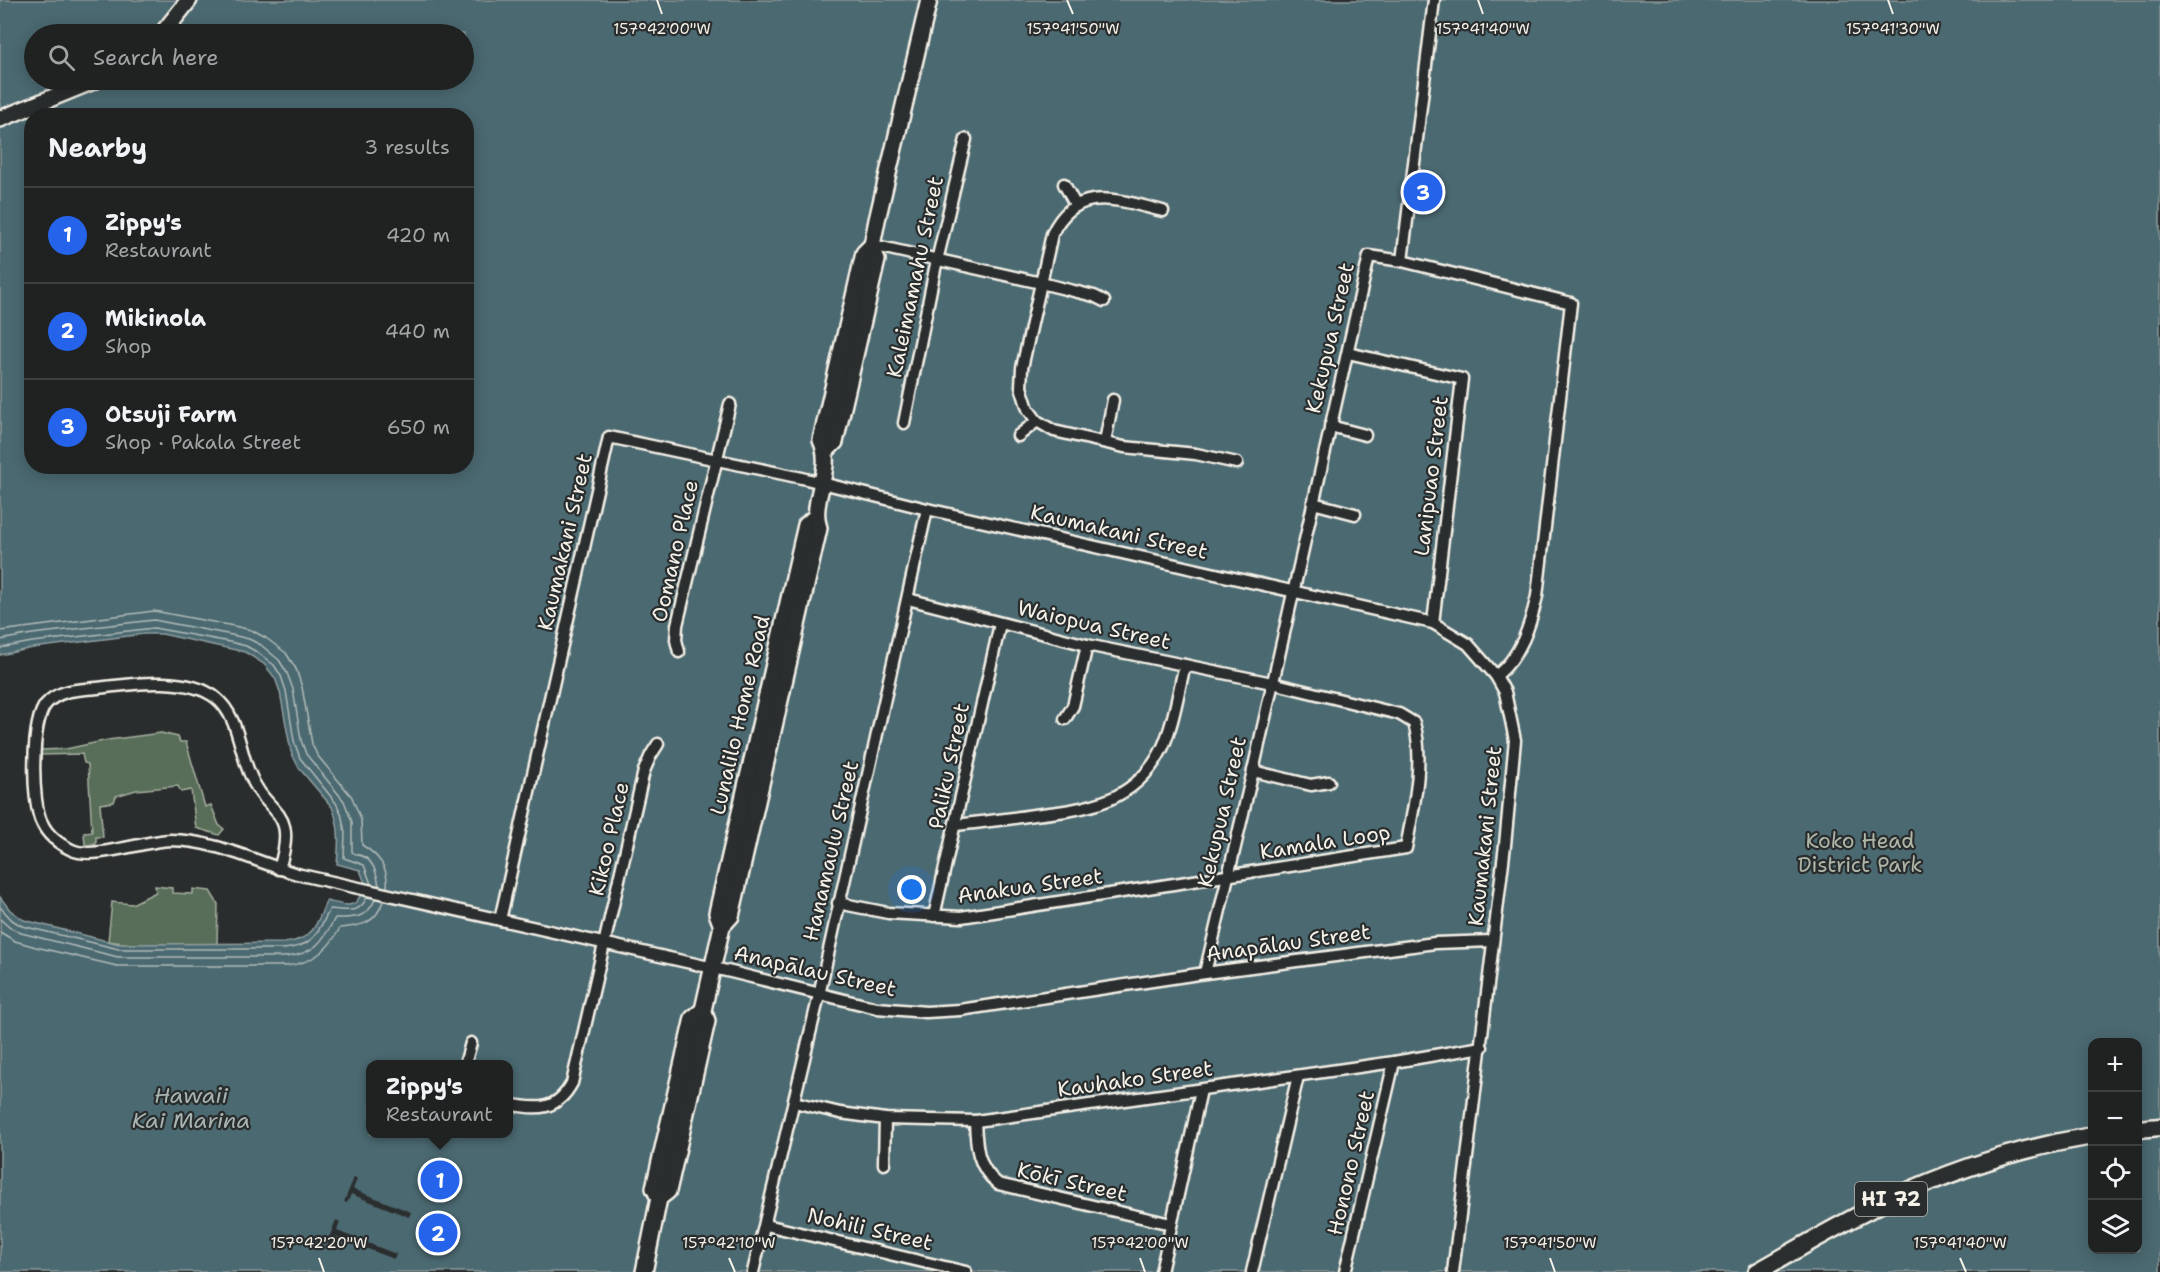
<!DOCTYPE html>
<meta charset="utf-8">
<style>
body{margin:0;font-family:"Shantell Sans",sans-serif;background:#282a2a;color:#f1f3f6}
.controls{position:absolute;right:18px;bottom:18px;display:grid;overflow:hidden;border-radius:12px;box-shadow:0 3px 15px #0003}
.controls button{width:54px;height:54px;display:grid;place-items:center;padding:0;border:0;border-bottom:2px solid #3d3f40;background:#202222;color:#f1f3f6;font:30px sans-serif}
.you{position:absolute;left:912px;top:890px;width:21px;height:21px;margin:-15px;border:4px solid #fff;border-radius:50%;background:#1a73e8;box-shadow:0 0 0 9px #1a73e833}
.badge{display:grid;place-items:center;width:39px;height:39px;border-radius:50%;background:#2563eb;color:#fff;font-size:20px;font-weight:700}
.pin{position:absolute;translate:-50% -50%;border:3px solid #fff;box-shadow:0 2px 6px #0006}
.popup{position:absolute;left:366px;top:1060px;width:147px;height:78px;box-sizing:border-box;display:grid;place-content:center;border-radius:12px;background:#202222;filter:drop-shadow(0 2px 4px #0005);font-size:20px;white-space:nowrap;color:#a2a4a5}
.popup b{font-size:22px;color:#f1f3f6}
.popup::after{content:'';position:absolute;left:50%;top:100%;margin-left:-12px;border:12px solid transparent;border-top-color:#202222}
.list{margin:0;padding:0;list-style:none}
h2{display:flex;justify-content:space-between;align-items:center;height:78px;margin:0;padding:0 24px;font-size:26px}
h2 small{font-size:20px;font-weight:400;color:#a2a4a5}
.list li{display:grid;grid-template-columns:39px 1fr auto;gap:18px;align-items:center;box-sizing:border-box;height:96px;padding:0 24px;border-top:2px solid #3d3f40}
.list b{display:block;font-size:22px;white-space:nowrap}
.list p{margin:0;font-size:20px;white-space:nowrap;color:#a2a4a5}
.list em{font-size:20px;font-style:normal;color:#a2a4a5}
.icon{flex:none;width:33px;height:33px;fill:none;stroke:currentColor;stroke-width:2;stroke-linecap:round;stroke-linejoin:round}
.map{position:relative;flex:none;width:2160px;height:1272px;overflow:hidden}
.search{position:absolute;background:#202222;box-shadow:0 3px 15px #0003;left:24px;top:24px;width:450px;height:66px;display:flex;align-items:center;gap:15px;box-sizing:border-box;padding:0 21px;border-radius:33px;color:#a2a4a5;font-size:22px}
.panel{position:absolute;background:#202222;box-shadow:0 3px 15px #0003;left:24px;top:108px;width:450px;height:366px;border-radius:24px}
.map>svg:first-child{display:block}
</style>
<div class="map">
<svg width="2160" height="1272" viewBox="0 0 2160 1272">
<rect width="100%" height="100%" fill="#2a2d2e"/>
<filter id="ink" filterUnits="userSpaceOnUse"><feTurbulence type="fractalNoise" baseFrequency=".0167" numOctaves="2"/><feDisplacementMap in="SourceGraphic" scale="12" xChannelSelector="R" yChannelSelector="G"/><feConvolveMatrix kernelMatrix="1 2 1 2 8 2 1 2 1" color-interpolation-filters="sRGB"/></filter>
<g filter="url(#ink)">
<!-- green -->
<g fill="#596e59" stroke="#a6b0a0" stroke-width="1.5">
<path d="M 161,733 L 178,737 L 180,742 L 186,742 L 205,807 L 211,805 L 219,825 L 224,829 L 219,835 L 196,828 L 191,790 L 181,792 L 178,786 L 136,790 L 116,796 L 114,802 L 100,804 L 103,837 L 96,837 L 96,844 L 85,845 L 84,833 L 92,832 L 88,764 L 84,763 L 82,754 L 41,755 L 41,750 L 66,749 L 108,740 Z"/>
<path d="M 155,886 L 172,888 L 172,893 L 193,894 L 193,889 L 210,891 L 218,904 L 217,944 L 131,944 L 108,941 L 112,902 L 132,904 L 156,892 Z"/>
</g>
<!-- water -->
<path fill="#4c6971" stroke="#8f9fa1" stroke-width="1.5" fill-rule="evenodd" d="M 0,0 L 2160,0 L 2160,1272 L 0,1272 L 0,897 L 10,910 L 24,920 L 119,944 L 284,943 C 313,940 317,925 326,901 C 351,906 357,911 365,883 L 360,870 L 337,864 C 339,843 340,826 332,807 L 299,768 L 291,752 L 280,692 L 275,678 L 264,664 L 245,652 L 162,634 L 144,634 L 33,648 L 0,655 ZM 34,34 L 464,34 L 464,80 L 34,80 ZM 32,116 L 466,116 L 466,466 L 32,466 ZM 2092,1042 L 2138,1042 L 2138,1250 L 2092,1250 ZM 371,1064 L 509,1064 L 509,1134 L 371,1134 Z"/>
<!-- pier -->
<g fill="#2a2d2e">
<path d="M 354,1177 L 357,1179 L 353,1189 L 411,1212 L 409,1217 L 351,1194 L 347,1203 L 344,1202 Z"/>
<path d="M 336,1220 L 340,1222 L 337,1231 L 396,1254 L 394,1259 L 334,1236 L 330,1245 L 327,1243 Z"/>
</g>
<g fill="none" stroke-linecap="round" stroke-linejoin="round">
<!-- shore -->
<g stroke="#b1bbb8" stroke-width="1.5">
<path d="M 0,631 L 154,611 L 234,626 L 251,630 L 266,638 L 286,653 L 296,669 L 302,687 L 312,744 L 317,755 L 352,797 L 361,820 L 362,845 C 378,855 389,867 387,888"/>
<path d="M 0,640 L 32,634 L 154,620 L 232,635 L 249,639 L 261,645 L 279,660 L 287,673 L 293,689 L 301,740 L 306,754 L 344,801 L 352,822 L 352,852 C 356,855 362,855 366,858 C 374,863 378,877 379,886"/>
<path d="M 0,648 L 32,642 L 154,628 L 230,642 L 246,646 L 257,652 L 274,665 L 281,676 L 286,691 L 294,741 L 300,758 L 336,803 L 341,813 L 345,833 L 344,858 L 364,865 L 371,884"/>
<path d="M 0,907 L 12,920 L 22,926 L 119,949 L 284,949 C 315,946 317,933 330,909 C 345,910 360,915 367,897"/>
<path d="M 0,919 L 9,927 L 21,933 L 118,957 L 285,957 C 314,954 322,943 335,918 C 352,918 368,919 375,899"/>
<path d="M 0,932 L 15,941 L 36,947 L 117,966 L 286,966 C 312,963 328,951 340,928 C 361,926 376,924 383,901"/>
</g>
<defs>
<g id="minor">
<path d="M 1064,184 L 1076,206"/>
<path d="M 1163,211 C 1121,201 1076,182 1052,234 L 1022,368 L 1021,387 L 1028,409 L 1037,421 L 1054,431 L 1124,447 L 1196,454 L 1237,463"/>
<path d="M 872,245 L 1041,283 L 1094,296 L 1104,301"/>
<path d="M 1402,261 L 1434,0"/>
<path d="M 1348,353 L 1462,379 L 1433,623"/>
<path d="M 904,423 L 935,269 L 966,139"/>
<path d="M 1330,426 L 1365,435"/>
<path d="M 1018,436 L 1037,421"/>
<path d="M 1105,442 L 1113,400"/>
<path d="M 1313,503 L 1355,514"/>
<path d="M 679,652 L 676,640 L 677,625 L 730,404"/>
<path d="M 1065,719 L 1073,706 L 1087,645"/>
<path d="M 1253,771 L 1311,785 L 1329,782"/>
<path d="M 956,825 C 982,822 1008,819 1034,815 C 1087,809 1135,803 1162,749 C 1174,723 1178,692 1185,665"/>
<path d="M 279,869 C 299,805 266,818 249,772 C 239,748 238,716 216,698 C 188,675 130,684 97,688 C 79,690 59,689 46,704 C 31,721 31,803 42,823 C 48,836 59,844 72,850 C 93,860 144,841 170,840 C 216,840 257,863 301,875 L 731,972 L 877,1008 L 926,1012 L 960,1010 L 1205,973 L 1435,943 L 1493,941"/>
<path d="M 838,903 L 888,913 L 961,917 L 1406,848 C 1413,810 1425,761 1414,723 L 1399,714 L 1272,683 L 1087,645 L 908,599"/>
<path d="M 934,916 L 1000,624"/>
<path d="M 500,920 L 609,437 L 802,478 L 927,509 L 1433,623 L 1468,644 L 1496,676 L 1505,692 L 1515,740 L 1505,845 L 1453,1272"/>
<path d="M 1205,973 L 1253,771 L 1369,256 L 1402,261 L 1571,303 L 1537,596 C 1530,626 1521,656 1496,676"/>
<path d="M 465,1064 L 471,1043"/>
<path d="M 794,1102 L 840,1113 L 885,1119 L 976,1121 L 1394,1062 L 1482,1047"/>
<path d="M 509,1104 C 537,1110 557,1111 572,1083 L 644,771 L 651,755 L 658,744"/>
<path d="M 975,1121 C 976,1146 977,1167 998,1184 L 1171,1224"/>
<path d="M 884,1164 L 885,1119"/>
<path d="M 766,1225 L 966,1272"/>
<path d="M 753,1272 L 817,1004 L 927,509"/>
<path d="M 1161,1272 L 1201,1090"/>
<path d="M 1252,1272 L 1298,1076"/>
<path d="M 1345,1272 L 1394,1062"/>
</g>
<g id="secondary">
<path d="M 162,34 L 189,0"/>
<path d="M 0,119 L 96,80"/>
<path d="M 826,451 L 835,442 L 877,260 L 872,245 L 877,220 L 929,0"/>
<path d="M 722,926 L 717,913 L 806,525 L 815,517"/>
<path d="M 659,1198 L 668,1191 L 707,1021 L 703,1010 L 722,926 L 731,916 L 819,528 C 809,501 835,469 821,440 L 864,253 L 872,245"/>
<path d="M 644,1272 L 659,1198 L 654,1188 L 693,1018 L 703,1010"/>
</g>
<g id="primary">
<path d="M 2138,1129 L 2160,1127"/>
<path d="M 1757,1272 C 1803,1246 1848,1219 1895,1197 C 1958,1168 2024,1147 2092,1136"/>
</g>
</defs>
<!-- minor casing -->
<use href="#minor" stroke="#f4f1e8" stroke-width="15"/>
<!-- secondary casing -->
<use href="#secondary" stroke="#f4f1e8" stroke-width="20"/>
<!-- primary casing -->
<use href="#primary" stroke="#f4f1e8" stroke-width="21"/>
<!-- minor -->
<use href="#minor" stroke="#2a2d2e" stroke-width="10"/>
<!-- secondary -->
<use href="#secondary" stroke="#2a2d2e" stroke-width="15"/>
<!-- primary -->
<use href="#primary" stroke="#2a2d2e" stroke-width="16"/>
</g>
</g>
<!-- ticks -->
<path fill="none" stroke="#f4f1e8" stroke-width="2" d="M 657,0 L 662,14M 1067,0 L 1073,14M 1478,0 L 1483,14M 1888,0 L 1893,14M 319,1258 L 324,1272M 729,1258 L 735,1272M 1140,1258 L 1145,1272M 1550,1258 L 1555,1272M 1960,1258 L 1966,1272"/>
<g text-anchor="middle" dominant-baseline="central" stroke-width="4.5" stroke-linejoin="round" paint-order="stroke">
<!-- shield labels -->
<rect fill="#2a2d2e" stroke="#b7b6b0" stroke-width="1.5" x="1855" y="1182" width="72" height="34" rx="4.5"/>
<g font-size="20" font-weight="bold" fill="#f4f1e8">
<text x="1891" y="1199">HI 72</text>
</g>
<!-- street labels -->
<g font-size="21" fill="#f4f1e8" stroke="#2a2d2e">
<text transform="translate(915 277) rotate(-78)">Kaleimamahu Street</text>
<text transform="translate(1330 338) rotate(-77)">Kekupua Street</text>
<text transform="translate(1431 476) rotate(-83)">Lanipuao Street</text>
<text transform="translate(1119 532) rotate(13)">Kaumakani Street</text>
<text transform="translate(565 542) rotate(-77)">Kaumakani Street</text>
<text transform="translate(675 551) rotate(-77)">Oomano Place</text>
<text transform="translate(1094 625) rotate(13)">Waiopua Street</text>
<text transform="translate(740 715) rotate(-77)">Lunalilo Home Road</text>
<text transform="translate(949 766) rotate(-78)">Paliku Street</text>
<text transform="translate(1222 812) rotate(-77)">Kekupua Street</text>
<text transform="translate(1485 836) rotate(-84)">Kaumakani Street</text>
<text transform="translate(609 839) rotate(-77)">Kikoo Place</text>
<text transform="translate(1325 842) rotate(-9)">Kamala Loop</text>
<text transform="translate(831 851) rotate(-77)">Hanamaulu Street</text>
<text transform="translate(1030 886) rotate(-8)">Anakua Street</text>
<text transform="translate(1288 943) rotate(-8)">Anapālau Street</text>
<text transform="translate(815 971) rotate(13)">Anapālau Street</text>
<text transform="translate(1135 1079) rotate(-8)">Kauhako Street</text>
<text transform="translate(1351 1163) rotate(-77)">Honono Street</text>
<text transform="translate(1072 1182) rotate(13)">Kōkī Street</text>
<text transform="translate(870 1229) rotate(13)">Nohili Street</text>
</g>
<!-- park labels -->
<g font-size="21" fill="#aeb6a8" stroke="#2a2d2e">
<text x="1860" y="841">Koko Head<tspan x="1860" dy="24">District Park</tspan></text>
</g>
<!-- water labels -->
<g font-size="22" font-style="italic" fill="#a8b4b2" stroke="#2a2d2e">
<text x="191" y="1095">Hawaii<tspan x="191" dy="25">Kai Marina</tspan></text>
</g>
</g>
<g font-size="15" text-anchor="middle" fill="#f4f1e8" stroke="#2a2d2e" stroke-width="4.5" stroke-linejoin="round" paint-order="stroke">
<text x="662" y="34">157°42'00"W</text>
<text x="1073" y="34">157°41'50"W</text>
<text x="1483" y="34">157°41'40"W</text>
<text x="1893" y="34">157°41'30"W</text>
<text x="319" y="1248">157°42'20"W</text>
<text x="729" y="1248">157°42'10"W</text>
<text x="1140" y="1248">157°42'00"W</text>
<text x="1550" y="1248">157°41'50"W</text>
<text x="1960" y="1248">157°41'40"W</text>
</g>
</svg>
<div class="controls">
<button>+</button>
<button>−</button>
<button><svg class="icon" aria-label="locate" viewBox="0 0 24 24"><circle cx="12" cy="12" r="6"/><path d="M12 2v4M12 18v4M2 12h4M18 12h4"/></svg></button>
<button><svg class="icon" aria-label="layers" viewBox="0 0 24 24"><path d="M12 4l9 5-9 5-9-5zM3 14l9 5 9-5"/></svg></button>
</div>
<div class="you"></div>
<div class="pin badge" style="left:440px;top:1180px">1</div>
<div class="popup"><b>Zippy's</b>Restaurant</div>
<div class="pin badge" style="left:438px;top:1233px">2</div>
<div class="pin badge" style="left:1423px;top:192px">3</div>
<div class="search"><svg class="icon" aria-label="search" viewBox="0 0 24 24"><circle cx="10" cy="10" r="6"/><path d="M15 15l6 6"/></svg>Search here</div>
<section class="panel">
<h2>Nearby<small>3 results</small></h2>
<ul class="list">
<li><span class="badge">1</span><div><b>Zippy's</b><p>Restaurant</p></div><em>420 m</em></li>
<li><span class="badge">2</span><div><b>Mikinola</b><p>Shop</p></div><em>440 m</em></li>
<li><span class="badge">3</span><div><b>Otsuji Farm</b><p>Shop · Pakala Street</p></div><em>650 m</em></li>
</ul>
</section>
</div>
